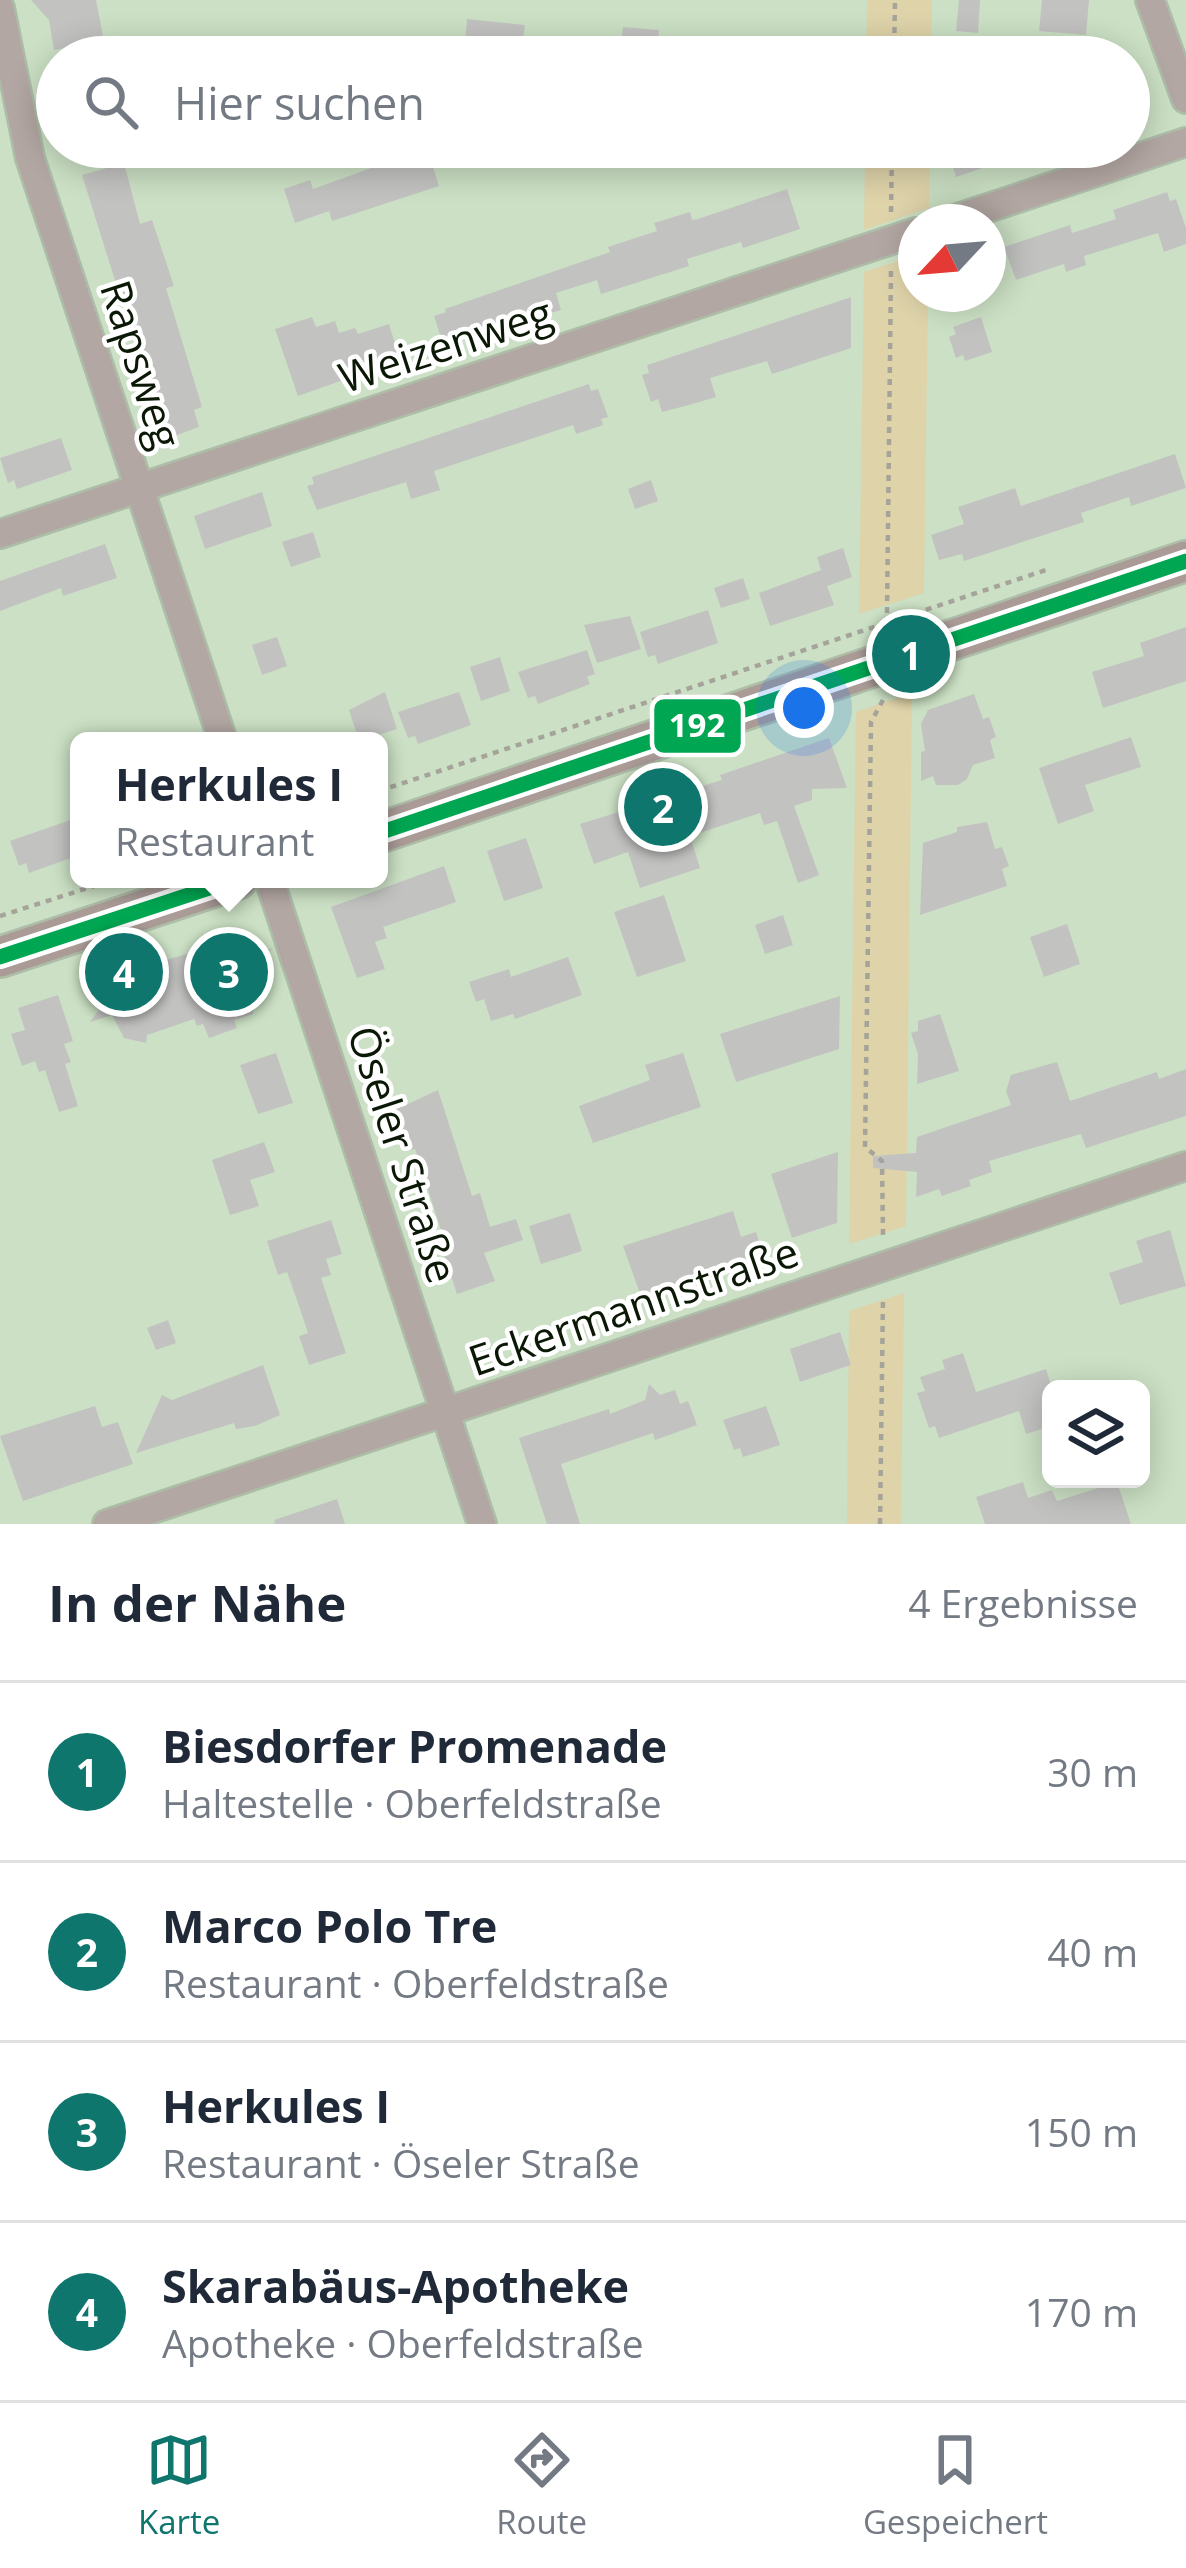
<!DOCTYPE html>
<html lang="de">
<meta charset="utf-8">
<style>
body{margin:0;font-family:"Open Sans",sans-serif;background:#f2f2f3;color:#1f2937}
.controls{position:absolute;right:36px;bottom:36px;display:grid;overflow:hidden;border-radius:18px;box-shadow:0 6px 30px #0003}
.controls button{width:108px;height:108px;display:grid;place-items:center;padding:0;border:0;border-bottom:3px solid #e0e1e3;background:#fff;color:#1f2937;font:60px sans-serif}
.compass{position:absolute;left:898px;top:204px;width:108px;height:108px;border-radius:50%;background:#fff;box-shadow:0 6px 30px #0003;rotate:244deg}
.you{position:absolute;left:804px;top:708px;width:42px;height:42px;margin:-30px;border:9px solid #fff;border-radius:50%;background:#1a73e8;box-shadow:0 0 0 18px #1a73e833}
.badge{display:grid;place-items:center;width:78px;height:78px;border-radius:50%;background:#0f766e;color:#fff;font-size:39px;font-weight:700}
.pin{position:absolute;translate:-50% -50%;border:6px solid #fff;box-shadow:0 3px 12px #0006}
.popup{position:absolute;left:70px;top:732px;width:318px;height:156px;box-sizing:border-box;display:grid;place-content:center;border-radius:18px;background:#fff;filter:drop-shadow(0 3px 9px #0005);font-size:39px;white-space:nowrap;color:#747a83}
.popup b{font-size:45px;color:#1f2937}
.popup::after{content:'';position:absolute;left:50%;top:100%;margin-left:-24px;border:24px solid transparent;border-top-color:#fff}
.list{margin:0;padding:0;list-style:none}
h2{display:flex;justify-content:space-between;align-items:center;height:156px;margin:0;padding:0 48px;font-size:51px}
h2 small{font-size:39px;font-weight:400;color:#747a83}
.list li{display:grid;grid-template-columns:78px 1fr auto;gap:36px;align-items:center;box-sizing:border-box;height:180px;padding:0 48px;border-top:3px solid #e0e1e3}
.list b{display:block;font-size:45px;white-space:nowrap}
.list p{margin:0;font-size:39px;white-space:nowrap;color:#747a83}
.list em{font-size:39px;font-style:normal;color:#747a83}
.icon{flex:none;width:66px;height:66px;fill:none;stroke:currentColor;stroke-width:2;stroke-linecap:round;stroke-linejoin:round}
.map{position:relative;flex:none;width:1186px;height:1524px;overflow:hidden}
.search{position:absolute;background:#fff;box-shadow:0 6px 30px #0003;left:36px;right:36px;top:36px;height:132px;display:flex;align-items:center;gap:30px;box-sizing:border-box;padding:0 42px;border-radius:66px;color:#747a83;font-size:45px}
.sheet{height:876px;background:#fff}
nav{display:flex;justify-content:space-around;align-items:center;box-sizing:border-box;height:168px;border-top:3px solid #e0e1e3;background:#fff;font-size:33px;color:#747a83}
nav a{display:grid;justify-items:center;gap:6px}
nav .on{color:#0f766e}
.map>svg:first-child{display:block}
</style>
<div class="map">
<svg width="1186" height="1524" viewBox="0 0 1186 1524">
<rect width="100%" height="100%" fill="#cbe0c4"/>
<!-- green -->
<g fill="#ded3a9">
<path d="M 867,0 L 932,0 L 931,57 L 866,57 Z"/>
<path d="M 865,147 L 930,147 L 929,208 L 864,230 Z"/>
<path d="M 916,255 L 916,294 L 928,294 L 924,593 L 859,614 L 864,272 Z"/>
<path d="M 912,693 L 906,1226 L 849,1244 L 856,712 Z"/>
<path d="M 904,1293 L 901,1524 L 847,1524 L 849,1311 Z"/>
</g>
<!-- building -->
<g fill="#c2c3c1">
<path d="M 31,0 L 96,0 L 104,41 L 54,50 L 49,20 Z"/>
<path d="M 959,0 L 980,0 L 978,33 L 956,31 Z"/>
<path d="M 1042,0 L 1089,0 L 1086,35 L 1039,31 Z"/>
<path d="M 467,19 L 525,25 L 522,48 L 465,42 Z"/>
<path d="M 623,27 L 659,30 L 657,57 L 619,57 Z"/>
<path d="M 946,147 L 1033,147 L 1033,151 L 956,177 Z"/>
<path d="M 427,148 L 439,186 L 332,221 L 329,211 L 295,223 L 284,189 L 310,180 L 313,189 Z"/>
<path d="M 124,163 L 140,224 L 152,220 L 174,286 L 166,288 L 202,407 L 194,410 L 199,427 L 166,439 L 154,406 L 160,404 L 138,333 L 121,289 L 118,290 L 82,175 Z"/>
<path d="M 787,189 L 800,229 L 743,248 L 741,242 L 687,259 L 689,266 L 601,294 L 597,280 L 556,293 L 561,310 L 443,344 L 434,316 L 446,312 L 445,309 L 610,252 L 608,247 L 657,231 L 654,223 L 690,212 L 692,220 L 698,219 Z"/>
<path d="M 1167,192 L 1170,201 L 1176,199 L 1186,228 L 1186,244 L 1164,252 L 1158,233 L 1084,256 L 1086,265 L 1066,272 L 1064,264 L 1016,280 L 1004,247 L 1070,225 L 1072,233 L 1116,219 L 1113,210 Z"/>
<path d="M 851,297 L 851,348 L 772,374 L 767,361 L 710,378 L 716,397 L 689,405 L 662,412 L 658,399 L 651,402 L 642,375 L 649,373 L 647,365 Z"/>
<path d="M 312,317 L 316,327 L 335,321 L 339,333 L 355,328 L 358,334 L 389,324 L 400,360 L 298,396 L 275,329 Z"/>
<path d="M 981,317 L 992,352 L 965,361 L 963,355 L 956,358 L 949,337 L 956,334 L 953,327 Z"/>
<path d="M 589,384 L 591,391 L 598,389 L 608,417 L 601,419 L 603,425 L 576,434 L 573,425 L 434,471 L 440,490 L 411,499 L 406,482 L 317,510 L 307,486 L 314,484 L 312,477 Z"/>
<path d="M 61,438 L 72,470 L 17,489 L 14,480 L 8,483 L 0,458 Z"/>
<path d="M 1175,454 L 1186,488 L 1131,506 L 1129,497 L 1081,513 L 1084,522 L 964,561 L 962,554 L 939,560 L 931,535 L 964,524 L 958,507 L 1015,488 L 1021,506 Z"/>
<path d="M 651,480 L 658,501 L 635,509 L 628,489 Z"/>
<path d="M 262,492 L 272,526 L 205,549 L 194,516 Z"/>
<path d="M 313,532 L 321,557 L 291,567 L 282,542 Z"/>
<path d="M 105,544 L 117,578 L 63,596 L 61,588 L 0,611 L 0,581 Z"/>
<path d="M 843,548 L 852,577 L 827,586 L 834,605 L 770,626 L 759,593 L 821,570 L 822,573 L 817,557 Z"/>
<path d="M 743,578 L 750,599 L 721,608 L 714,588 Z"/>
<path d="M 708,610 L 718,643 L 658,664 L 655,655 L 648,657 L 640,632 Z"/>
<path d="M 630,616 L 641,649 L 597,663 L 584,625 Z"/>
<path d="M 1186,627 L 1186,681 L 1103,708 L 1092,672 L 1144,656 L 1140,643 Z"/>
<path d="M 277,637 L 287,666 L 262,675 L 252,645 Z"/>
<path d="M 587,650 L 595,674 L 587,677 L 590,684 L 538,704 L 535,696 L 528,698 L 518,672 Z"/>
<path d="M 500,657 L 510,691 L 481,701 L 470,667 Z"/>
<path d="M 385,692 L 397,729 L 359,741 L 349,710 Z"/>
<path d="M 459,692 L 471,725 L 418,744 L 415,736 L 408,738 L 398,712 Z"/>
<path d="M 974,694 L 983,719 L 989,717 L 996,737 L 990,740 L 995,758 L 973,765 L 967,779 L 958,785 L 936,785 L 933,776 L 921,781 L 921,752 L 925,751 L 921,724 L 928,710 Z"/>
<path d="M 1131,737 L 1141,767 L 1085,785 L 1094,811 L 1058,824 L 1039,768 Z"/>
<path d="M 829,738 L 847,788 L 812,789 L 812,800 L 794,806 L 819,875 L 798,883 L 777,821 L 764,825 L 760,813 L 690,836 L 700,868 L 640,888 L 628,852 L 594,864 L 580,824 L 722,780 L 720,775 Z"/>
<path d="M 79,817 L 79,855 L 29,873 L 26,863 L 19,866 L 10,841 Z"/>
<path d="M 987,822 L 995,849 L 1002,847 L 1009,866 L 1002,869 L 1007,886 L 920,915 L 923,843 L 957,832 L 957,827 Z"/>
<path d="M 526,838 L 543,888 L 504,901 L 487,851 Z"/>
<path d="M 444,866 L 456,902 L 383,927 L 387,938 L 375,942 L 385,969 L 357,978 L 331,907 Z"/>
<path d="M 664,895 L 686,961 L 637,977 L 614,912 Z"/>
<path d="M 783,915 L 793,945 L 765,954 L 755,925 Z"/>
<path d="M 1067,924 L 1080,964 L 1044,977 L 1030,937 Z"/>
<path d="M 222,948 L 227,964 L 273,948 L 227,992 L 256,997 L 253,1014 L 234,1020 L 237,1028 L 209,1038 L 203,1024 L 197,1026 L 194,1019 L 147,1035 L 146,1043 L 124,1038 L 112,1015 L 90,1022 L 110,994 L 106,983 L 121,966 L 126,972 L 193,952 L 195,958 Z"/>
<path d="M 568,957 L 582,995 L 515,1019 L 513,1014 L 491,1021 L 484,999 L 476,1002 L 469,982 L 509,969 L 511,977 Z"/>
<path d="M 58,995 L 73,1041 L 64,1044 L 71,1062 L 65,1064 L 78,1106 L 59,1112 L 45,1070 L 39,1072 L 35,1061 L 22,1066 L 11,1034 L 25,1030 L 18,1008 Z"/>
<path d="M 840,996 L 839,1049 L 736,1082 L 720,1034 Z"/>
<path d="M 940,1014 L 959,1071 L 917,1084 L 918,1054 L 911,1033 L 918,1031 L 918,1021 Z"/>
<path d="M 276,1053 L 293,1103 L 258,1114 L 240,1065 Z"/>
<path d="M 683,1053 L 701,1107 L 593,1143 L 579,1106 L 650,1080 L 645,1065 Z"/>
<path d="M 1057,1062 L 1070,1101 L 1157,1072 L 1159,1079 L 1186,1069 L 1186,1116 L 1086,1148 L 1081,1134 L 989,1161 L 992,1172 L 969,1180 L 971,1186 L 942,1196 L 939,1189 L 916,1197 L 917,1172 L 873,1168 L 873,1156 L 916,1153 L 917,1137 L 1011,1105 L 1006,1091 L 1011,1075 Z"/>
<path d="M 438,1090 L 472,1196 L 480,1193 L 490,1227 L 516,1219 L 523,1240 L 484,1253 L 495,1281 L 457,1294 L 444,1254 L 448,1252 L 415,1149 L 409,1151 L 395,1110 Z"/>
<path d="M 264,1142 L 275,1172 L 250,1180 L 259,1206 L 230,1215 L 212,1160 Z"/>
<path d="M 838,1152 L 837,1223 L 792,1238 L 771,1174 Z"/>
<path d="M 733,1211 L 741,1237 L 756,1232 L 763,1255 L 642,1299 L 623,1246 Z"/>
<path d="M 570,1213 L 582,1251 L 541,1264 L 529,1226 Z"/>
<path d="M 331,1220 L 342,1254 L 326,1259 L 331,1275 L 321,1278 L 346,1353 L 309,1365 L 299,1336 L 308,1333 L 298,1303 L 287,1272 L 278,1275 L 267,1241 Z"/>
<path d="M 1170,1230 L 1186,1286 L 1120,1305 L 1109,1273 L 1143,1262 L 1136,1241 Z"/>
<path d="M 168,1320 L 176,1343 L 156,1350 L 147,1328 Z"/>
<path d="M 840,1332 L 851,1365 L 800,1382 L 790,1349 Z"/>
<path d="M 963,1353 L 976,1392 L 1046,1369 L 1051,1385 L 1051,1426 L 1026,1434 L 1019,1411 L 939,1438 L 935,1426 L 929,1428 L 917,1393 L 925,1391 L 920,1377 L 945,1369 L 942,1360 Z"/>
<path d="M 263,1365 L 280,1415 L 255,1426 L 236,1429 L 234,1423 L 136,1453 L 162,1395 L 172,1400 Z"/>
<path d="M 649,1384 L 660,1395 L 675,1390 L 680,1404 L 688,1401 L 697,1425 L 655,1440 L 653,1433 L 561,1464 L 580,1524 L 547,1524 L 519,1438 L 609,1409 L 610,1414 L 645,1400 Z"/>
<path d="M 95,1406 L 102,1427 L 118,1422 L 133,1464 L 23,1501 L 0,1436 Z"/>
<path d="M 766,1406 L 780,1445 L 743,1457 L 740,1448 L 734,1450 L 723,1420 Z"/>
<path d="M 1023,1482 L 1028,1498 L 1052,1490 L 1057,1501 L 1117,1482 L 1131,1524 L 985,1524 L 976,1497 Z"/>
<path d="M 337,1499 L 345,1524 L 275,1524 L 274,1520 Z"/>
</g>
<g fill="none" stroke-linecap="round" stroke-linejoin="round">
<defs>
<g id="street">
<path d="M 1150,0 L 1186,99"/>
<path d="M 0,8 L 30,158 L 223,741"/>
<path d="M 946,222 L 1186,142"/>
<path d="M 0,534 L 916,232"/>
<path d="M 269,879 L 482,1524"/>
<path d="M 107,1524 L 1186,1166"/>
</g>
<g id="secondary">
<path d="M 379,833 L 1186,561"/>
<path d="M 0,957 L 237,879"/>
</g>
</defs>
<!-- street casing -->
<use href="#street" stroke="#adbda8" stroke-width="32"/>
<!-- secondary casing -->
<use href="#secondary" stroke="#adbda8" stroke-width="44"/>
<!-- path -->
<g stroke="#a6a49a" stroke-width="4.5" stroke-dasharray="6 6" stroke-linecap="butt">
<path d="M 894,57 L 895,0"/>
<path d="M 891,212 L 892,147"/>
<path d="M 887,613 L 891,271"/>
<path d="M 883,700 L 871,722 L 865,1147 L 882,1161 L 883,1236"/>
<path d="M 379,791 L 1049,569"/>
<path d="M 0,916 L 116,879"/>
<path d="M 880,1524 L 883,1296"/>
</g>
<!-- street -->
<use href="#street" stroke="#b3a7a3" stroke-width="27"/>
<!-- secondary -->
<use href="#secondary" stroke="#aa9b97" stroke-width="39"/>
<defs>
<g id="bus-1">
<path d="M 379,833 L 1186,561"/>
<path d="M 0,957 L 237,879"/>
</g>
</defs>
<!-- bus-1 casing -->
<use href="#bus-1" stroke="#fff" stroke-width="24"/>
<!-- bus-1 -->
<use href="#bus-1" stroke="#00a651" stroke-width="15"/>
</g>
<g text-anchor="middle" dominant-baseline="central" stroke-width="9" stroke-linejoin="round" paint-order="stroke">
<!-- street labels -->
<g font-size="42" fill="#0a1805" stroke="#fff">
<text transform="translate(445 344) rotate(-18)">Weizenweg</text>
<text transform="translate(142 364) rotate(72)">Rapsweg</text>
<text transform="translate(404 1154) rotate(72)">Öseler Straße</text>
<text transform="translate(633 1305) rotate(-19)">Eckermannstraße</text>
</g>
</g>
<rect stroke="#fff" stroke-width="4.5" x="652" y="697" width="91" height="58" rx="12" fill="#00a651"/>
<g font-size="33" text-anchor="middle" font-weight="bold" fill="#fff">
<text x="697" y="737">192</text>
</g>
</svg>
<div class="controls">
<button><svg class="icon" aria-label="layers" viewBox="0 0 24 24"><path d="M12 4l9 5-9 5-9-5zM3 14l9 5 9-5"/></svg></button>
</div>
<svg class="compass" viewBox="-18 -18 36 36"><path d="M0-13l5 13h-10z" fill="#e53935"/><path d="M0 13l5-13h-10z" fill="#747a83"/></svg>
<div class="you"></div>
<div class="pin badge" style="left:911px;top:654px">1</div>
<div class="pin badge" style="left:663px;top:807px">2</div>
<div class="pin badge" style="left:229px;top:972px">3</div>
<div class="popup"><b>Herkules I</b>Restaurant</div>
<div class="pin badge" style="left:124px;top:972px">4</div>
<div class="search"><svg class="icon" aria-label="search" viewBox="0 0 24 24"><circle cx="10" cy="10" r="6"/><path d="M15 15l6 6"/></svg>Hier suchen</div>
</div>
<section class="sheet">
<h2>In der Nähe<small>4 Ergebnisse</small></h2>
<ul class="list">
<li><span class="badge">1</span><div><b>Biesdorfer Promenade</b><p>Haltestelle · Oberfeldstraße</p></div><em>30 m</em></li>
<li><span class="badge">2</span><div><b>Marco Polo Tre</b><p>Restaurant · Oberfeldstraße</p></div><em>40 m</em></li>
<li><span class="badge">3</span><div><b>Herkules I</b><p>Restaurant · Öseler Straße</p></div><em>150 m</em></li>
<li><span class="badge">4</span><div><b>Skarabäus-Apotheke</b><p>Apotheke · Oberfeldstraße</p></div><em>170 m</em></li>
</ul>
</section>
<nav>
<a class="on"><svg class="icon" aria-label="map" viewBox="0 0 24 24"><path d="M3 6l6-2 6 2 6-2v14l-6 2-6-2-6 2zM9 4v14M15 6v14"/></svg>Karte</a>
<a><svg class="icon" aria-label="directions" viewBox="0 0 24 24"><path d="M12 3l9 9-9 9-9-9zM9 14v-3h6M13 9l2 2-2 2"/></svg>Route</a>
<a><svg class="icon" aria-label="saved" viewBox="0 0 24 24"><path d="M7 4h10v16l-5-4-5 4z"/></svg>Gespeichert</a>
</nav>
